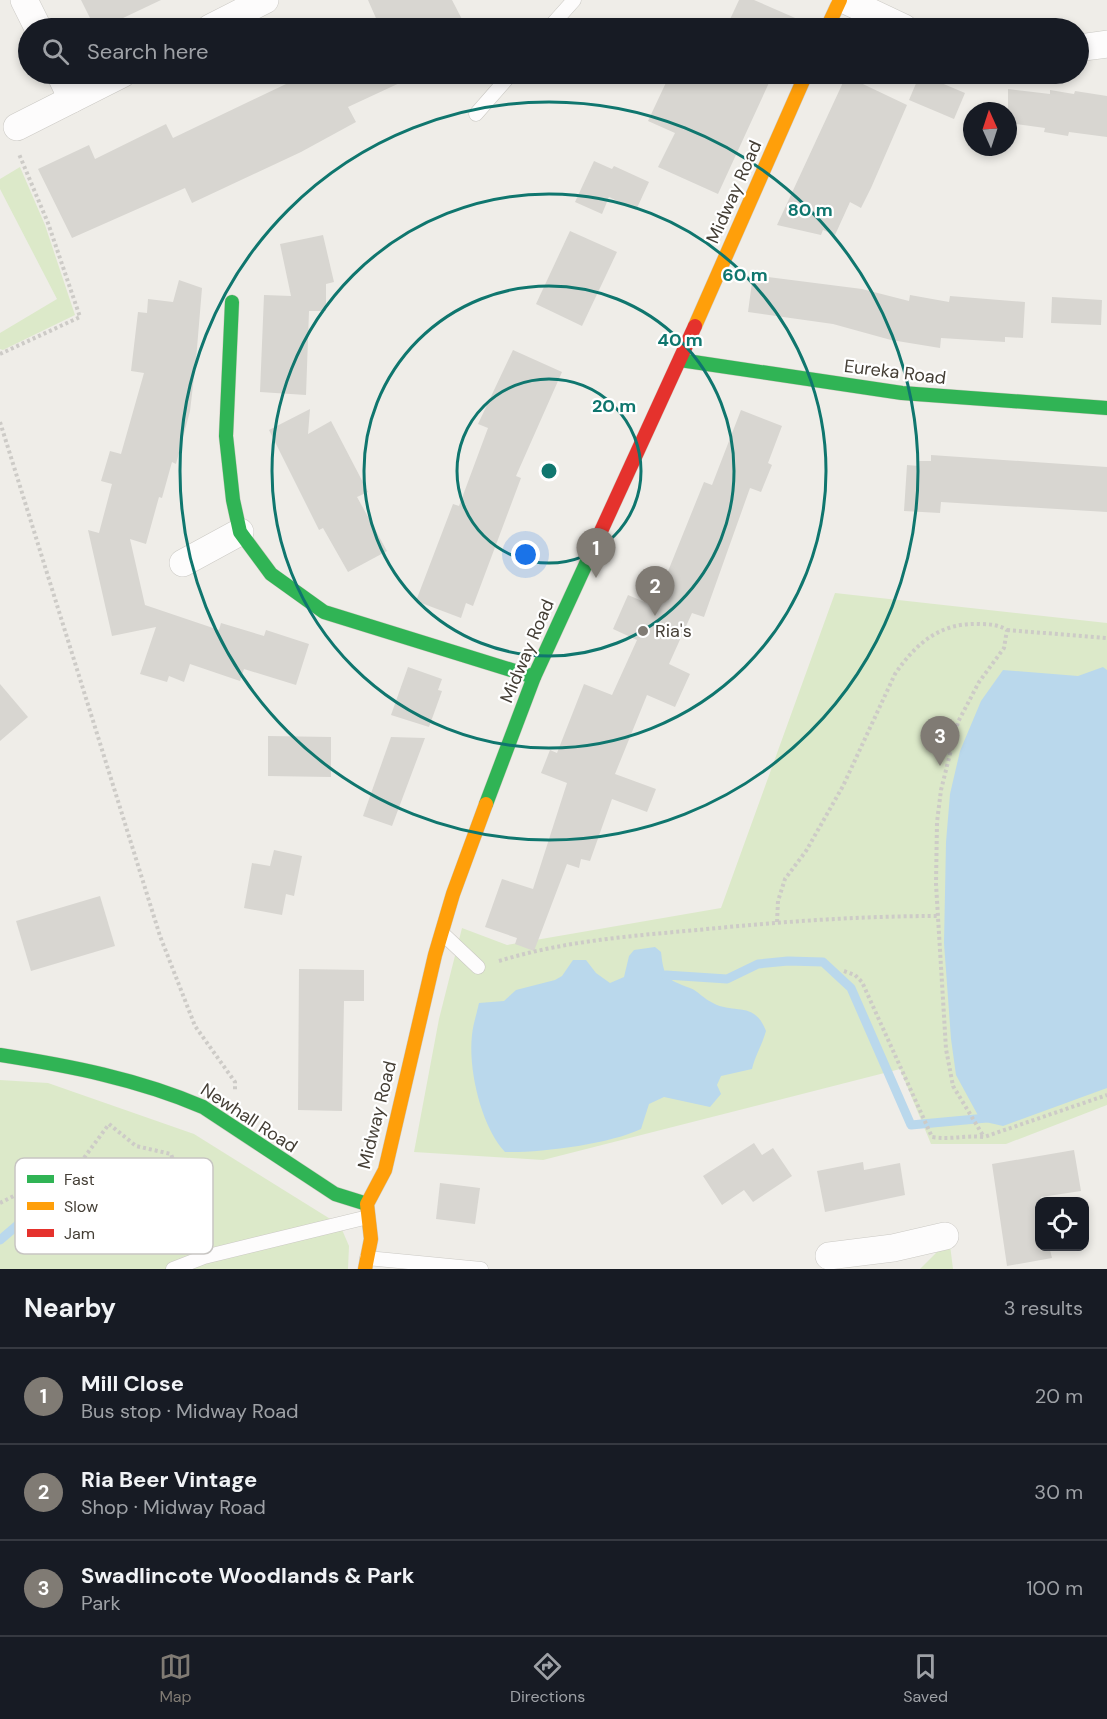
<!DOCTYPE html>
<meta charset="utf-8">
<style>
body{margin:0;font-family:"DM Sans",sans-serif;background:#242831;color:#f1f3f6}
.controls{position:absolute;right:18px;bottom:18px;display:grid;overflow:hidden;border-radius:12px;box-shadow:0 3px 9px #0003}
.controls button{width:54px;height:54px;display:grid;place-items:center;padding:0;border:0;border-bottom:2px solid #363941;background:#171b24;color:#f1f3f6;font:30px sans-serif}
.compass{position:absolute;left:963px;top:102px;width:54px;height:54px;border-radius:50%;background:#171b24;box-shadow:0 3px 9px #0003;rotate:357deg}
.you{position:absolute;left:526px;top:555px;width:21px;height:21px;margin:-15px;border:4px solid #fff;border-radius:50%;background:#1a73e8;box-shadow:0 0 0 9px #1a73e833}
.badge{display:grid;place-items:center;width:39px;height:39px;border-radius:50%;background:#807b74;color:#fff;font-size:20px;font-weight:700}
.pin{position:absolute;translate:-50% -50px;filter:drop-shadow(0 2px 3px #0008)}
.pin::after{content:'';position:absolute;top:32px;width:21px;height:18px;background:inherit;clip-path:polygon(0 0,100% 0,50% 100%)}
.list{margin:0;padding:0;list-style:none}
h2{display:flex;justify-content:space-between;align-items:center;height:78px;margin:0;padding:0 24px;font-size:26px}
h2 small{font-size:20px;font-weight:400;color:#9ea1a6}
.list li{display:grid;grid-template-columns:39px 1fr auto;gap:18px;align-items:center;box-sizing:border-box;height:96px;padding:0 24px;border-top:2px solid #363941}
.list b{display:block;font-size:22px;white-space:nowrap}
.list p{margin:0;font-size:20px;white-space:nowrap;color:#9ea1a6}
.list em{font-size:20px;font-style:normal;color:#9ea1a6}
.icon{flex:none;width:33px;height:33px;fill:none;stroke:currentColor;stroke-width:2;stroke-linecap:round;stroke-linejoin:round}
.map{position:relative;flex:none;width:1107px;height:1269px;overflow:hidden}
.search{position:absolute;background:#171b24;box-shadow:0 3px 9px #0003;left:18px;right:18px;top:18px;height:66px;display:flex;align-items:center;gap:15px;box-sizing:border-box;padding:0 21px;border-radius:33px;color:#9ea1a6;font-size:22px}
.sheet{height:366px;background:#171b24}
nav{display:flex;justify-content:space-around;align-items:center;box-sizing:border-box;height:84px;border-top:2px solid #363941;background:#171b24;font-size:16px;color:#9ea1a6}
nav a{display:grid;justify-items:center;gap:3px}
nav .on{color:#807b74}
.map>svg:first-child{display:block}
</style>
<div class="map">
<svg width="1107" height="1269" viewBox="0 0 1107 1269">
<rect width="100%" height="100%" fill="#efede8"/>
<!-- green -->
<g fill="#dce9c9">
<path d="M 20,167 L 45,225 L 75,315 L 3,350 L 0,349 L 0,333 L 57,299 L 0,189 L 0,179 Z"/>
<path d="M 835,593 L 1107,623 L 1107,1105 L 1006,1144 L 931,1144 L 900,1069 L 543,1160 L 414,1152 L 439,1019 L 462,928 L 507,945 L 721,908 Z"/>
<path d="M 0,1080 L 48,1083 L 194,1134 L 340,1225 L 349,1246 L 348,1269 L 0,1269 Z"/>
<path d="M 950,1245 L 953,1269 L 920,1269 L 937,1252 Z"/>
</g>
<!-- water -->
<g fill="#bad8ec">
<path d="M 1103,667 L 1107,670 L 1107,1088 L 1003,1126 L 981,1121 L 956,1075 L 951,1039 L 944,943 L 946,842 L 950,794 L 960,751 L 981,701 L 1003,670 L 1078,676 Z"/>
<path d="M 655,947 L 661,952 C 664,978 666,979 690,988 C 698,991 704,999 713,1003 C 735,1015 754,1000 766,1031 C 762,1045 755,1056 752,1069 L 721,1076 L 717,1085 L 721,1094 L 710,1107 L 664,1097 L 649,1104 L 641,1129 C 610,1144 540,1153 505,1152 C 481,1126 468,1069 472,1035 C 473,1024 477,1013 479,1003 L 504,1001 L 516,990 L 555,980 L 562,976 L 573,960 L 586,960 L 596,973 L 610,983 L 624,977 L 629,956 L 634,950 Z"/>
</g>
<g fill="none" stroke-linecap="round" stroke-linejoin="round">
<!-- stream -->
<g stroke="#bad8ec" stroke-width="9">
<path d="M 666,975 L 727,979 L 758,964 L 788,961 L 823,962 L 851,988 L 911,1125 L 987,1118"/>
<path d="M 0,1240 L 34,1211 L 75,1196 L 127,1181 L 161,1190"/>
</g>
</g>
<!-- building -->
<g fill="#d8d6d1">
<path d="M 81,0 L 161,0 L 102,28 L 95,28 Z"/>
<path d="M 368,0 L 452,0 L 466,27 L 372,28 L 379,25 Z"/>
<path d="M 739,0 L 754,0 L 809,24 L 808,28 L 726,28 Z"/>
<path d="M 307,74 L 419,74 L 348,107 L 356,122 L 301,152 L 192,203 L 185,188 L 72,238 L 38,169 L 89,145 L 95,159 L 166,124 L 173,138 Z"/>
<path d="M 670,74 L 773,74 L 718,194 L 658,167 L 675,133 L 648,121 Z"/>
<path d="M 920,74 L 965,93 L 954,119 L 909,100 Z"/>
<path d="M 846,76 L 907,105 L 871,188 L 861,208 L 850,202 L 835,235 L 823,230 L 821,235 L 777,225 Z"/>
<path d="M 1008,89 L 1050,94 L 1050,90 L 1074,94 L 1075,91 L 1107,96 L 1107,137 L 1069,132 L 1068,136 L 1044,132 L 1045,128 L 1008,123 Z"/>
<path d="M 594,161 L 612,169 L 614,166 L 649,182 L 636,210 L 609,197 L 602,214 L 575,202 Z"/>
<path d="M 570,231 L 617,252 L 582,326 L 536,304 Z"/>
<path d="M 323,235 L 334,282 L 326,284 L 326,311 L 309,311 L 306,395 L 260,392 L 264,295 L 291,296 L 280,244 Z"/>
<path d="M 753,275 L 862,289 L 909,301 L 910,295 L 949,302 L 950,296 L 1025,302 L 1023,338 L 1005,337 L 1005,342 L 941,338 L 940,348 L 891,340 L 833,324 L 748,312 Z"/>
<path d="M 179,280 L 202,288 L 196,360 L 190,411 L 176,464 L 172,462 L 162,498 L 159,497 L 146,544 L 130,539 L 145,605 L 219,630 L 221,623 L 264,636 L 266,630 L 309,644 L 296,685 L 244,669 L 240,681 L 190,664 L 184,682 L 169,676 L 167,682 L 140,674 L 156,627 L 112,636 L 88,530 L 99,533 L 112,484 L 101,481 L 110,451 L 121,454 L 144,373 L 131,371 L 138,312 L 147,313 L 148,299 L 173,302 Z"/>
<path d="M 1052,297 L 1102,300 L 1101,325 L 1051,323 Z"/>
<path d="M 513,350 L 562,372 L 516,476 L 521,478 L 473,606 L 466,603 L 461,618 L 416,601 L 453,504 L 459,506 L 488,428 L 478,424 Z"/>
<path d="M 310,409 L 308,434 L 331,421 L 368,492 L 357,497 L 387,551 L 348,572 L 323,528 L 319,530 L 269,430 Z"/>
<path d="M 741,410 L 782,426 L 768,463 L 772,465 L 761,492 L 750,488 L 704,617 L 692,613 L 669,664 L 690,674 L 675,707 L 647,695 L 615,774 L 656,789 L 647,812 L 612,799 L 590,861 L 581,859 L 579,868 L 567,864 L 534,951 L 515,944 L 517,938 L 485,927 L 502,879 L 533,889 L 567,783 L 541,773 L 550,750 L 557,753 L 584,684 L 612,695 L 637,640 L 613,629 L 628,595 L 654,606 L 704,482 L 712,485 Z"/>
<path d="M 931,455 L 1107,467 L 1107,512 L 941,502 L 940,513 L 904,511 L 907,465 L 919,466 L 919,461 L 931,461 Z"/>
<path d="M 408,667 L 442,679 L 438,690 L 442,691 L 429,727 L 391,715 Z"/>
<path d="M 0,684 L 28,717 L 0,741 Z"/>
<path d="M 268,736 L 331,737 L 331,777 L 268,776 Z"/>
<path d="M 391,737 L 425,738 L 392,826 L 363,816 Z"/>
<path d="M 274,850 L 302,856 L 294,896 L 286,894 L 282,915 L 244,908 L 252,863 L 270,866 Z"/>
<path d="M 100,896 L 115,946 L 31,971 L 16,921 Z"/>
<path d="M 299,969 L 364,970 L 364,1001 L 344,1001 L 342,1111 L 298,1110 Z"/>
<path d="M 754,1143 L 762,1155 L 773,1148 L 792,1176 L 753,1202 L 744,1190 L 722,1205 L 703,1176 Z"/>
<path d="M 1074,1150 L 1081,1191 L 1041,1197 L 1040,1202 L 1040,1246 L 1049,1246 L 1052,1258 L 1007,1266 L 992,1164 Z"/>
<path d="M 863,1162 L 864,1170 L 900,1163 L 905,1195 L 825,1212 L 817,1171 Z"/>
<path d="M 440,1183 L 480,1188 L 475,1224 L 436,1219 Z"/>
</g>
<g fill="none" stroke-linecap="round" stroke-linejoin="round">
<defs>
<g id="lane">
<path d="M 549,28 L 574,0"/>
<path d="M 476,114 L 511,74"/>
<path d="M 443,934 L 478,967"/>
<path d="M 367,1258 L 481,1269"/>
<path d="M 173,1269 L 204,1257 L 368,1217"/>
</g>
<g id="street">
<path d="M 24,0 L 38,28"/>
<path d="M 845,0 L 904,28"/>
<path d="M 210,28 L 265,0"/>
<path d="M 1078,48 L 1107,44"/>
<path d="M 60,74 L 72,99"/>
<path d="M 17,127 L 122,74"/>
<path d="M 183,563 L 240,532"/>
<path d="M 829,1256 L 893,1248 L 945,1236"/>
</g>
<g id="fast">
<path d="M 232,302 L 226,436 L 233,500 L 240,532 L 271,574 L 324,612 L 534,677"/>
<path d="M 680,360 L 902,393 L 1107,408"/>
<path d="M 486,804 L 534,677 L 591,553"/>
<path d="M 0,1055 C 70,1066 138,1079 203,1107 L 335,1194 L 367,1204"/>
</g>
<g id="slow">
<path d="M 827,28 L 840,0"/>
<path d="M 695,326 L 806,74"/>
<path d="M 365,1269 L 371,1239 L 367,1204 L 385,1170 L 435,955 L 453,894 L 486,804"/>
</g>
<path id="jam" d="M 591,553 L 695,326"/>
</defs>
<!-- lane casing -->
<use href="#lane" stroke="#cbc9c4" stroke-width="15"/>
<!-- street casing -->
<use href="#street" stroke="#cbc9c4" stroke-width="28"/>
<!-- fast casing -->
<use href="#fast" stroke="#cecac0" stroke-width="15"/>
<!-- slow casing -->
<use href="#slow" stroke="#cecac0" stroke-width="15"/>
<!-- jam casing -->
<use href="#jam" stroke="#cecac0" stroke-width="15"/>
<!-- path -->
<g stroke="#cdcbc7" stroke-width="4" stroke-dasharray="3 3" stroke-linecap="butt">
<path d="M 0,354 L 80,317 L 48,223 L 19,154"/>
<path d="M 0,422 L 160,936 L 195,1026 L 235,1082 L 235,1091"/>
<path d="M 1007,630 L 1107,638"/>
<path d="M 777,922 L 778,901 L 785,879 L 806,851 L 843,786 L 895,674 C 916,643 941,622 980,624 C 990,624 999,625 1007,630 L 1004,648 L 979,682 L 958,722 L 941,790 L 937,822 L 936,884 L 946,1049 L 953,1086 L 984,1137"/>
<path d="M 499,961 C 564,941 630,936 697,930 C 778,922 857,916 938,916"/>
<path d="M 844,971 L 855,975 L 862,982 L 932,1137 C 952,1140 964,1135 984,1137 L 1107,1095"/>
<path d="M 0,1203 L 81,1162 L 109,1124 L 136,1146 L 171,1154 L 197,1236"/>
</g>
<!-- lane -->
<use href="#lane" stroke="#fdfcfc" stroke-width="14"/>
<!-- street -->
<use href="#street" stroke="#fdfcfc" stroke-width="27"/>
<!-- fast -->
<use href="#fast" stroke="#30b455" stroke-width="14"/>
<!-- slow -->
<use href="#slow" stroke="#ff9f0a" stroke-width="14"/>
<!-- jam -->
<use href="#jam" stroke="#e5322d" stroke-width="14"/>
</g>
<!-- distance rings -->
<g fill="none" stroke="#0f766e" stroke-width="3">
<circle cx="549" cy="471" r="92"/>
<circle cx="549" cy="471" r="185"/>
<circle cx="549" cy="471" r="277"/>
<circle cx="549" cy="471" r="369"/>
</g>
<!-- markers -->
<circle fill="#807b74" stroke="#fff" stroke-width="2" cx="643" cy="631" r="6"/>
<g text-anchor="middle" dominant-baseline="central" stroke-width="4.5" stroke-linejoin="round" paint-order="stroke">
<!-- street labels -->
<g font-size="18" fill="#443e35" stroke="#fff">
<text transform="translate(734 192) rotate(-66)">Midway Road</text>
<text transform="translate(895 372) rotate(7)">Eureka Road</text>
<text transform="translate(527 651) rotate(-67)">Midway Road</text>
<text transform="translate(377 1115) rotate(-76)">Midway Road</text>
<text transform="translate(249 1118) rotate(33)">Newhall Road</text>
</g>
<!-- poi labels -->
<g font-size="18" fill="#443e35" stroke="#fff" text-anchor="start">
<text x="655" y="631">Ria's</text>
</g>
</g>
<!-- legend -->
<rect x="15" y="1158" width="198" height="96" rx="9" fill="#fff" stroke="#c7c5c2" stroke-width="1.5"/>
<rect x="27" y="1175" width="27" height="8" fill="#30b455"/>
<rect x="27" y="1202" width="27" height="8" fill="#ff9f0a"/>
<rect x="27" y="1229" width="27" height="8" fill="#e5322d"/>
<g font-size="16" fill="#443e35">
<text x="64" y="1185">Fast</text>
<text x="64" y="1212">Slow</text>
<text x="64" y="1239">Jam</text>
</g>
<circle cx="549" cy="471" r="9" fill="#0f766e" stroke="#fff" stroke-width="3"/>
<g font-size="18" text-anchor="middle" font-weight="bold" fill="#0f766e" stroke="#fff" stroke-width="4.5" stroke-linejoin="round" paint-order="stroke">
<text x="810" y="216">80 m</text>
<text x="745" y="281">60 m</text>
<text x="680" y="346">40 m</text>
<text x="614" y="412">20 m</text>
</g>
</svg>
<div class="controls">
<button><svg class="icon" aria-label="locate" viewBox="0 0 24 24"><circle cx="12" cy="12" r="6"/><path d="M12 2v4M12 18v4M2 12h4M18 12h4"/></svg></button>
</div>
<svg class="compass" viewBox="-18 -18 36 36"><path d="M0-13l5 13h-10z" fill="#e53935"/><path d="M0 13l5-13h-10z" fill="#9ea1a6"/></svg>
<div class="you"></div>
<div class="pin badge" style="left:596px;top:578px">1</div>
<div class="pin badge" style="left:655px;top:616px">2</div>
<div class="pin badge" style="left:940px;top:766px">3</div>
<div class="search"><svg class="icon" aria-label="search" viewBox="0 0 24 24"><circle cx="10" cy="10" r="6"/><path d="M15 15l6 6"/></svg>Search here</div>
</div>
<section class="sheet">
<h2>Nearby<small>3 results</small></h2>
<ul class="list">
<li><span class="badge">1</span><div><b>Mill Close</b><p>Bus stop · Midway Road</p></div><em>20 m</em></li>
<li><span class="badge">2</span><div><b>Ria Beer Vintage</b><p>Shop · Midway Road</p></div><em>30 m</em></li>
<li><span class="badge">3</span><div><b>Swadlincote Woodlands &amp; Park</b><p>Park</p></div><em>100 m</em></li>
</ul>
</section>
<nav>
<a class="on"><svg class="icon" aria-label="map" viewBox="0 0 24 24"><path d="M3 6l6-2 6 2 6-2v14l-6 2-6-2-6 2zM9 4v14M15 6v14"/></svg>Map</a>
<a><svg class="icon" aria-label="directions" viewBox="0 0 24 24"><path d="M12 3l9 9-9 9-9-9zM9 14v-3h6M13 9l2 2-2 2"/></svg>Directions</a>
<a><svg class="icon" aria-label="saved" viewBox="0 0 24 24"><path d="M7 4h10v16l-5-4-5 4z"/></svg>Saved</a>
</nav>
